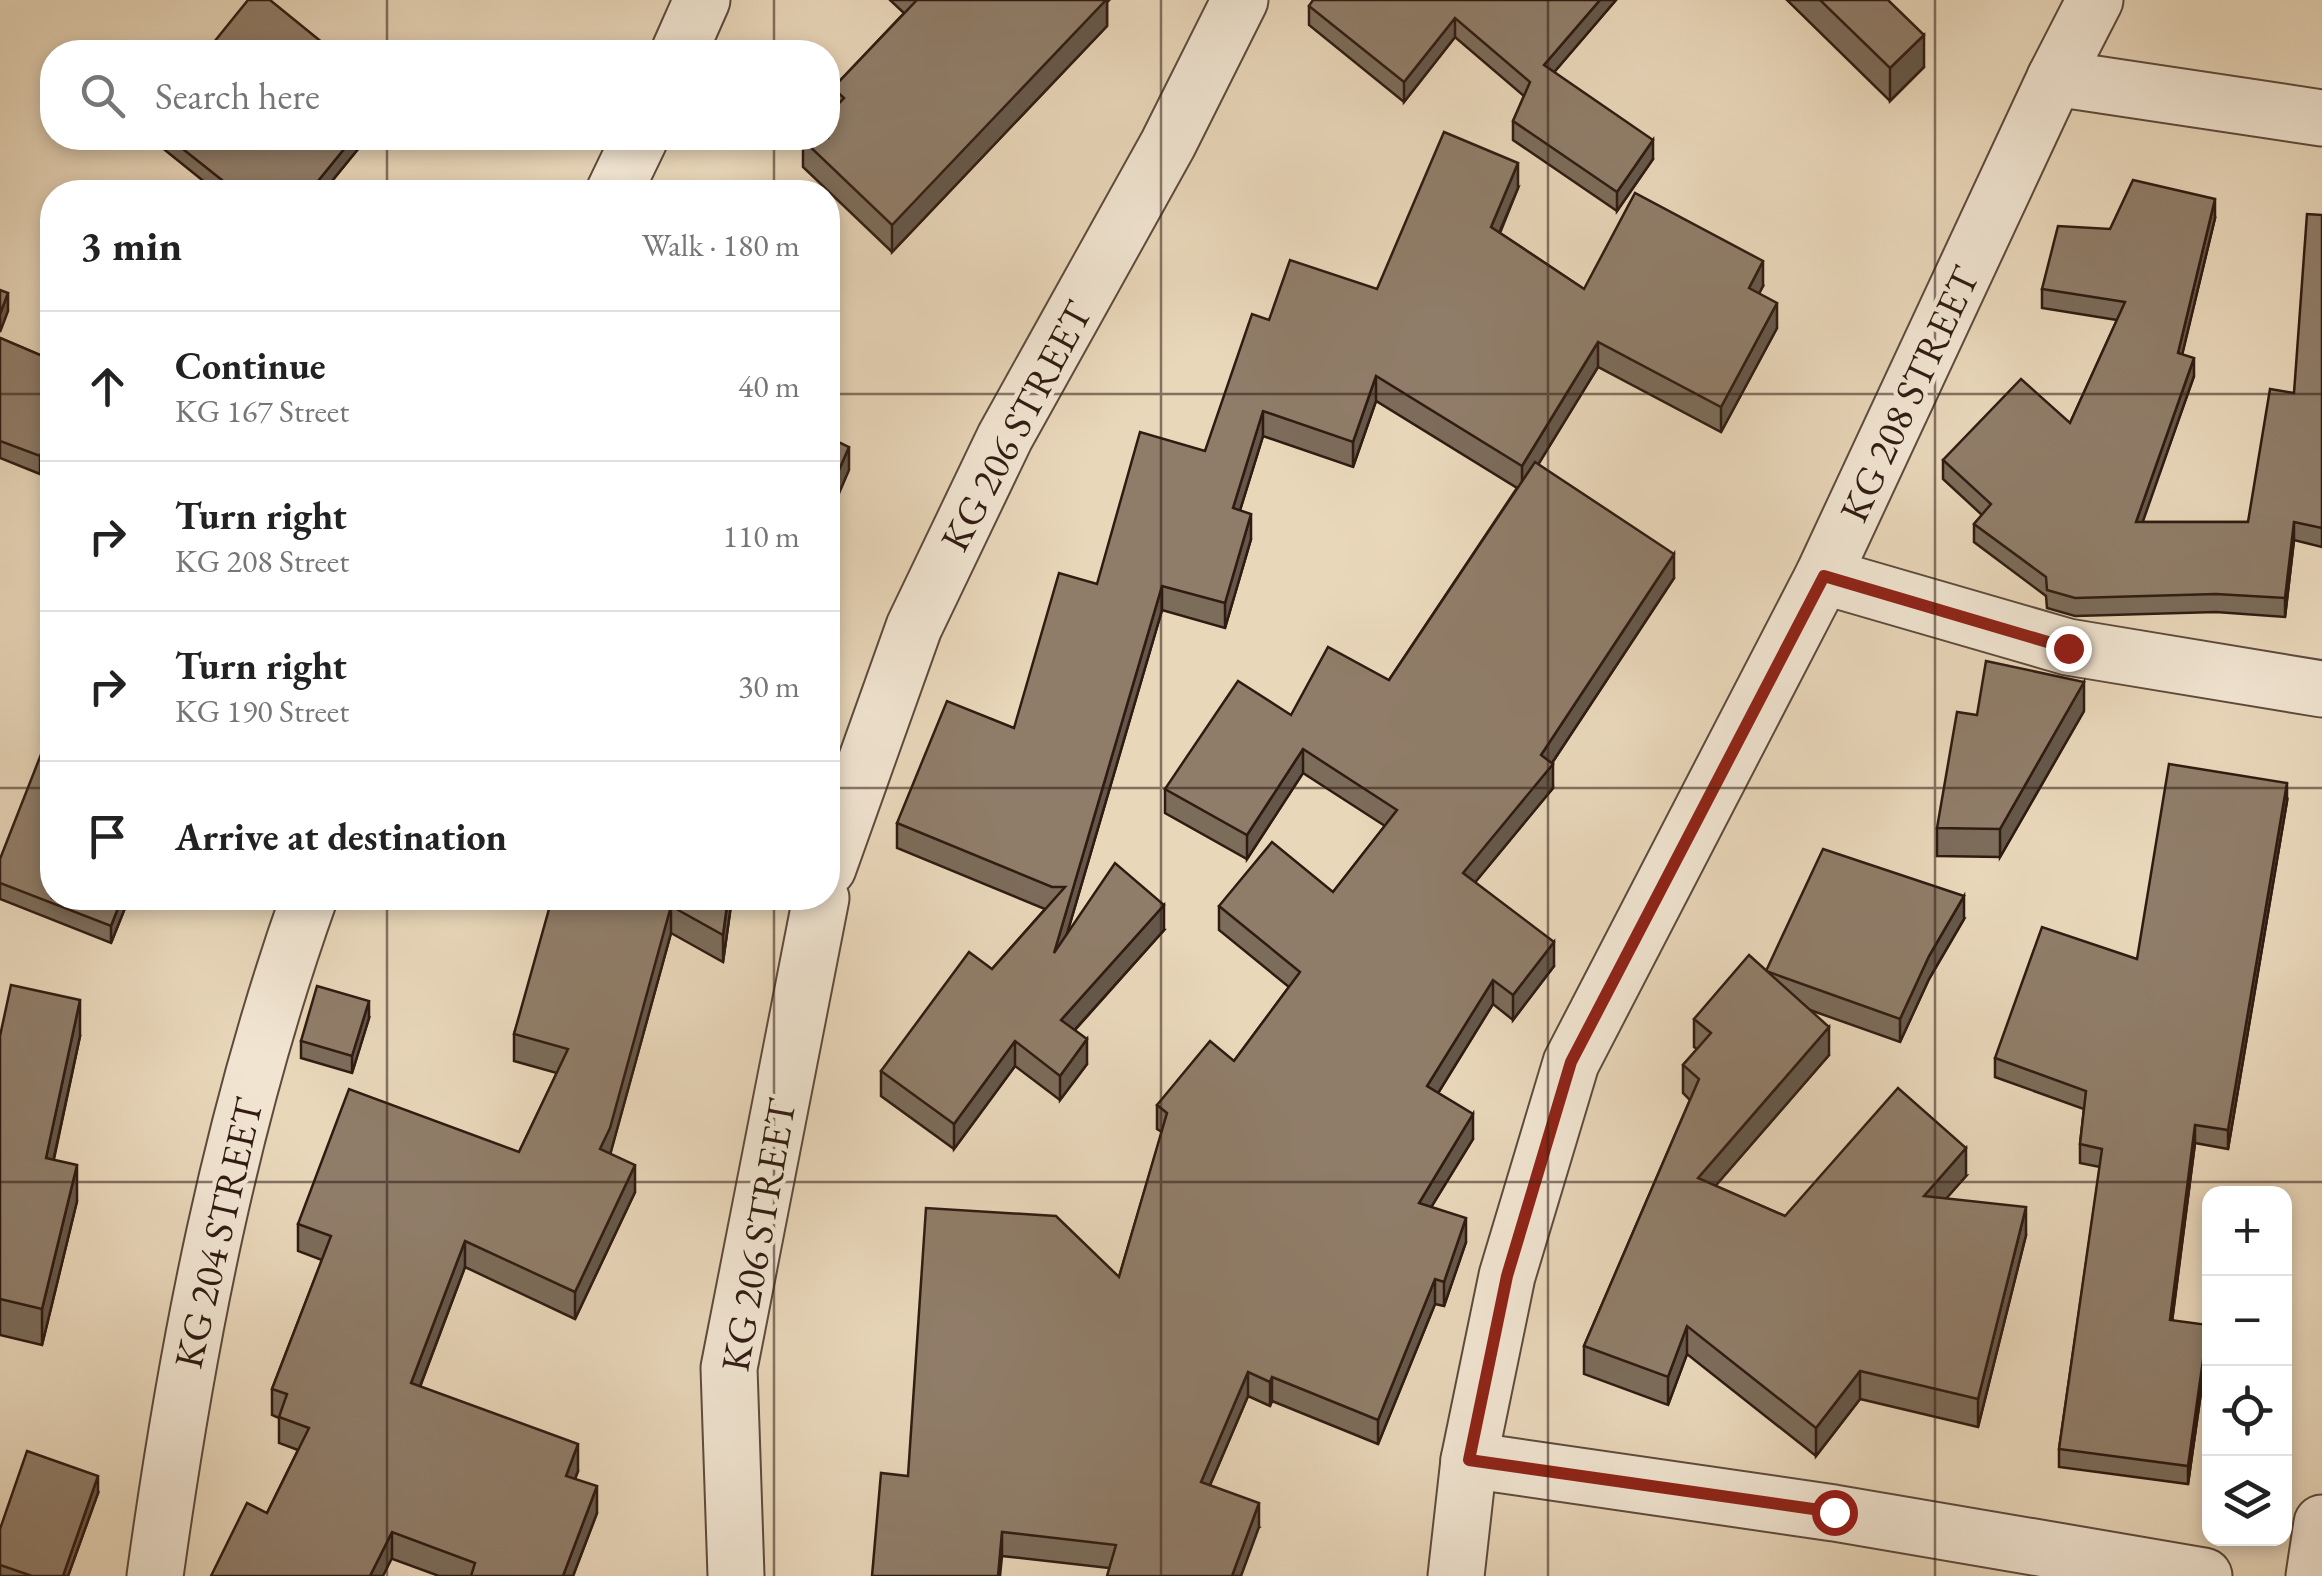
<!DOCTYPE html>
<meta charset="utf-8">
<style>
body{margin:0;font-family:"EB Garamond",serif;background:#f2f2f2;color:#222}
.controls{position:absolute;right:30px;bottom:30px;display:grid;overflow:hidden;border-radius:20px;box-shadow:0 5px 15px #0003}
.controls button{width:90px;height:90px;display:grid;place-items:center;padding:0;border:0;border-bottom:2px solid #e0e0e0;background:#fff;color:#222;font:50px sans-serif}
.stop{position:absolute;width:30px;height:30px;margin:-22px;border:8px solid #8f2418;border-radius:50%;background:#fff}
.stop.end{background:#8f2418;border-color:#fff;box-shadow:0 2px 10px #0008}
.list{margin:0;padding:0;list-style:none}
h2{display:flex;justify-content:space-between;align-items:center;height:130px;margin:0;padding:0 40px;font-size:42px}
h2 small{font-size:32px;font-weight:400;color:#767676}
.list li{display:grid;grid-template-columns:65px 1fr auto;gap:30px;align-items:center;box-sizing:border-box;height:150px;padding:0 40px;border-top:2px solid #e0e0e0}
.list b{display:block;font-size:38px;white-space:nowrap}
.list p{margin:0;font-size:32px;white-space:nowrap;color:#767676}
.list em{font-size:32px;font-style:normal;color:#767676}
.icon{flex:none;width:55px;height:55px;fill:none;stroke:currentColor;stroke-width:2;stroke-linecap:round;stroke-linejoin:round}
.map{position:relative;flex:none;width:2322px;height:1576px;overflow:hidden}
.search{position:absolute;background:#fff;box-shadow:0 5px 15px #0003;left:40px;top:40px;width:800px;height:110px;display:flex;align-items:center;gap:25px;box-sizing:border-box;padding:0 35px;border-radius:40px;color:#767676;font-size:38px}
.panel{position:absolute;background:#fff;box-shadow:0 5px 15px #0003;left:40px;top:180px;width:800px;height:730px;border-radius:40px}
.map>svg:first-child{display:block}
</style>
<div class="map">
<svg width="2322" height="1576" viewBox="0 0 2322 1576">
<rect width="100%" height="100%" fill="#e9d7ba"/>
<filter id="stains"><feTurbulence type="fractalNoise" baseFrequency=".002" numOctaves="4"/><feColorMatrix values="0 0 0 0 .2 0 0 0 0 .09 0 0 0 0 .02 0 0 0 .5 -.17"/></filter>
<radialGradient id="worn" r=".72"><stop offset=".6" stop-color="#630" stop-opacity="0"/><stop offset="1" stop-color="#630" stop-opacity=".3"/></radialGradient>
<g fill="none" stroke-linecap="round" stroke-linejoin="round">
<defs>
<g id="minor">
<path d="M 679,52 L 702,0"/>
<path d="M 2055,78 L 2322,118"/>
<path d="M 614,192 L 640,138"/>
<path d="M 1823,576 L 2068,647 L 2322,689"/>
<path d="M 828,868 L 914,627 L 1005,437 L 1168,144 L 1240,0"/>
<path d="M 1469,1460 L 1834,1513 L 2204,1576"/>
<path d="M 155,1576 C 187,1345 231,1117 309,898"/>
<path d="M 736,1576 L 729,1368 L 821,898"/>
<path d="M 2314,1576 L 2322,1523"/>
</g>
<path id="tertiary" d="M 1456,1576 L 1469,1460 L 1507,1276 L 1571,1063 L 1823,576 L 2055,78 L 2095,0"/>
</defs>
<!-- minor casing -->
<use href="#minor" stroke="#5e4a3c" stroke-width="59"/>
<!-- tertiary casing -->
<use href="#tertiary" stroke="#5e4a3c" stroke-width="59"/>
<!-- minor -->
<use href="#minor" stroke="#f1e5d2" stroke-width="55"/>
<!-- tertiary -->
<use href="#tertiary" stroke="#f1e5d2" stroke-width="55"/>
</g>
<!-- wall -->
<g fill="#7c6c5a" stroke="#301b12" stroke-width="2.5">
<path d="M 890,0 L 1109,0 L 1107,2 L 1107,26 L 892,252 L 803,167 L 803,140 L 833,109 L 833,88 L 904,13 Z"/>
<path d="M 1616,0 L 1554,72 L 1653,159 L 1617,211 L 1513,140 L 1513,121 L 1524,96 L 1455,37 L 1404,102 L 1309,25 L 1309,6 Z"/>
<path d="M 1787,0 L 1888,0 L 1924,67 L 1890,101 Z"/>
<path d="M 150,138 L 367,138 L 323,192 L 217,192 Z"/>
<path d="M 1518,188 L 1500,233 L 1584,289 L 1763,286 L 1759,293 L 1777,328 L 1721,432 L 1598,367 L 1538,464 L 1674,578 L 1552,763 L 1553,788 L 1475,882 L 1554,966 L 1513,1020 L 1493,1004 L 1438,1093 L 1473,1139 L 1431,1207 L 1466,1242 L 1444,1306 L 1435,1304 L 1378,1444 L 1272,1401 L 1270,1406 L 1248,1396 L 1210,1485 L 1259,1527 L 1109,1568 L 1002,1556 L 908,1476 L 1119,1277 L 1162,1132 L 1157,1129 L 1157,1105 L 1234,1061 L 1289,987 L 1219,930 L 1219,906 L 1333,892 L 1385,826 L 1303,773 L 1247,859 L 1165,813 L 1165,789 L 1291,715 L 1389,680 L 1517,488 L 1376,401 L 1353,467 L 1263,436 L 1240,510 L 1251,539 L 1225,628 L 1162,610 L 1067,934 L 1164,930 L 1075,1030 L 1087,1064 L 1060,1100 L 1015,1066 L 954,1149 L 881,1096 L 881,1071 L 992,969 L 1045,909 L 897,848 L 897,823 L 1014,728 L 1097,584 L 1205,451 L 1269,320 L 1377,289 Z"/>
<path d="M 2322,215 L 2322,547 L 2294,540 L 2285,617 L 2216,612 L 2075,616 L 2047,608 L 2046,596 L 1974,542 L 1974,524 L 1982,515 L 1943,479 L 1943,460 L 2070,423 L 2117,320 L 2042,308 L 2042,289 L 2110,229 L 2215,218 L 2182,354 L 2194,376 L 2142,522 L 2248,522 L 2294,393 Z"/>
<path d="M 0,338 L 52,360 L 52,455 L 48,453 L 40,474 L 0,458 Z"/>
<path d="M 52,654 L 52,690 L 45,687 L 45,671 Z"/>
<path d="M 2084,711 L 2000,857 L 1937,856 L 1937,828 Z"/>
<path d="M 2287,801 L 2228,1149 L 2195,1143 L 2172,1320 L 2208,1343 L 2188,1484 L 2059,1467 L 2059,1449 L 2100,1167 L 2080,1163 L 2080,1144 L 2084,1109 L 1995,1077 L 1995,1058 L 2137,959 Z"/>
<path d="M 0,859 L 52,898 L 129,898 L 111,943 L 0,899 Z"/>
<path d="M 559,898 L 732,898 L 723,962 L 671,933 L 610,1154 L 635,1192 L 575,1319 L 465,1267 L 420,1387 L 578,1471 L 575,1479 L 597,1513 L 573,1576 L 439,1576 L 267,1513 L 298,1450 L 279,1443 L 279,1418 L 272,1415 L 272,1389 L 322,1260 L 298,1251 L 298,1224 L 519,1152 L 557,1073 L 514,1061 L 514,1034 Z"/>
<path d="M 1964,919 L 1929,979 L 1900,1042 L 1810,1010 L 1829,1055 L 1715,1186 L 1785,1216 L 1966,1176 L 1946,1198 L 2026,1235 L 1978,1427 L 1860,1399 L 1816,1456 L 1687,1354 L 1668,1405 L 1584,1374 L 1584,1346 L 1690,1100 L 1683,1093 L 1683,1065 L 1697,1049 L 1694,1047 L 1694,1019 L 1766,971 Z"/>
<path d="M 369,1018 L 352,1073 L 301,1058 L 301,1041 Z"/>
<path d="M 0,1036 L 80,1036 L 54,1159 L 77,1201 L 42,1345 L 0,1335 Z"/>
<path d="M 98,1493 L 68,1576 L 0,1576 L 0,1529 Z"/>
</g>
<!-- shaded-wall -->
<g fill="#65584a" stroke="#301b12" stroke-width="2.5">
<path d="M 1096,0 L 1109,0 L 1107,2 L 1107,26 L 892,252 L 892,225 Z"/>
<path d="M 1600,0 L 1616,0 L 1544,84 L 1544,65 Z"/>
<path d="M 1455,18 L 1455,37 L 1404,102 L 1404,82 Z"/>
<path d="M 1924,35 L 1924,67 L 1890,101 L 1890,68 Z"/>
<path d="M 353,138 L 367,138 L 323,192 L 309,192 Z"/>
<path d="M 1653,140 L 1653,159 L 1617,211 L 1617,192 Z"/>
<path d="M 1518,163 L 1518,188 L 1491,252 L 1491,227 Z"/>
<path d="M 2215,199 L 2215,218 L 2178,372 L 2178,353 Z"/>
<path d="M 1763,261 L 1763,286 L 1749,313 L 1749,288 Z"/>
<path d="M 8,293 L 8,311 L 0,332 L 0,314 Z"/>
<path d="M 1777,303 L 1777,328 L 1721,432 L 1721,407 Z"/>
<path d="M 1598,342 L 1598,367 L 1522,491 L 1522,466 Z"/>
<path d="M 2194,358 L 2194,376 L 2136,541 L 2136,522 Z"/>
<path d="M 1376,376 L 1376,401 L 1353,467 L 1353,442 Z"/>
<path d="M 1263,411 L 1263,436 L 1233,533 L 1233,508 Z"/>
<path d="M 48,435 L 48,453 L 40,474 L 40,456 Z"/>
<path d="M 849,447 L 849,470 L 828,519 L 828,495 Z"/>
<path d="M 1251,514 L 1251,539 L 1225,628 L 1225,603 Z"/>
<path d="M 2294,522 L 2294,540 L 2285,617 L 2285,598 Z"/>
<path d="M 1674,554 L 1674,578 L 1544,775 L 1553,764 L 1553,788 L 1463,897 L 1463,873 Z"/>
<path d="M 1162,586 L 1162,610 L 1054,978 L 1054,953 Z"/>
<path d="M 2084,682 L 2084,711 L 2000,857 L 2000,829 Z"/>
<path d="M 1303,749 L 1303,773 L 1247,859 L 1247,835 Z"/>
<path d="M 2287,783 L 2287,801 L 2228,1149 L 2228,1130 Z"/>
<path d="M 1964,896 L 1964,919 L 1929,979 L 1900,1042 L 1900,1019 L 1929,956 Z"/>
<path d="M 122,898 L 129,898 L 111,943 L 111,926 Z"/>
<path d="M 728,898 L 732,898 L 723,962 L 723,935 Z"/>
<path d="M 1164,905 L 1164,930 L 1061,1045 L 1061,1020 Z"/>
<path d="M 671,906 L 671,933 L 610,1155 L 600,1149 Z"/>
<path d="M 1554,942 L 1554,966 L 1513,1020 L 1513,995 Z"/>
<path d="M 1493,980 L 1493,1004 L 1427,1111 L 1427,1086 Z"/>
<path d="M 80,1000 L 80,1036 L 46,1194 L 46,1158 Z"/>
<path d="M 369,1001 L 369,1018 L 352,1073 L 352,1056 Z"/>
<path d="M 1829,1027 L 1829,1055 L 1698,1206 L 1698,1178 Z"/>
<path d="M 1087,1039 L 1087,1064 L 1060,1100 L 1060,1076 Z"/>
<path d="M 1015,1041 L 1015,1066 L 954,1149 L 954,1124 Z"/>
<path d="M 1473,1114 L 1473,1139 L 1419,1227 L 1419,1203 Z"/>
<path d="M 2195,1125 L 2195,1143 L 2170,1338 L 2170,1320 Z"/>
<path d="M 1966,1148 L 1966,1176 L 1924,1224 L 1924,1196 Z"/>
<path d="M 77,1165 L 77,1201 L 42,1345 L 42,1309 Z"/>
<path d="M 635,1165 L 635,1192 L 575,1319 L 575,1292 Z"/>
<path d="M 2026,1207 L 2026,1235 L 1978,1427 L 1978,1399 Z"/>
<path d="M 1466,1218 L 1466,1242 L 1444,1306 L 1444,1282 Z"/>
<path d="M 465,1241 L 465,1267 L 411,1410 L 411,1383 Z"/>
<path d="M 1435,1279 L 1435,1304 L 1378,1444 L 1378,1420 Z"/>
<path d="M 2208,1325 L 2208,1343 L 2188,1484 L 2188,1466 Z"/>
<path d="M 1687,1326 L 1687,1354 L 1668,1405 L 1668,1377 Z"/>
<path d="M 1860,1371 L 1860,1399 L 1816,1456 L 1816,1428 Z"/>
<path d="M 1248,1372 L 1248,1396 L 1201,1506 L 1201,1482 Z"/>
<path d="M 1272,1377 L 1272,1401 L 1270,1406 L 1270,1382 Z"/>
<path d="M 578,1444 L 578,1471 L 566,1502 L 566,1476 Z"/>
<path d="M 98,1476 L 98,1493 L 68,1576 L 63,1576 Z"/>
<path d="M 597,1486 L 597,1513 L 573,1576 L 563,1576 Z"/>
<path d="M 1259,1503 L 1259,1527 L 1241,1576 L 1232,1576 Z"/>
<path d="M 392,1532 L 392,1558 L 383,1576 L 370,1576 Z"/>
<path d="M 1002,1532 L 1002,1556 L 1000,1576 L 998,1576 Z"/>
</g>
<!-- building -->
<g fill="#907d69" stroke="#301b12" stroke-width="2.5">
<path d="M 248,0 L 270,0 L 334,52 L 206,52 Z"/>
<path d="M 917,0 L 1106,0 L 892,225 L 803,140 L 806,138 L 828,138 L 828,115 L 844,98 L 833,88 Z"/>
<path d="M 1313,0 L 1600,0 L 1544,65 L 1653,140 L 1617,192 L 1513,121 L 1530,82 L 1455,18 L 1404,82 L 1309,6 Z"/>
<path d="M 1820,0 L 1888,0 L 1924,35 L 1890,68 Z"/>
<path d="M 1444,132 L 1518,163 L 1491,227 L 1584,289 L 1635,193 L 1763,261 L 1749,288 L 1777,303 L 1721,407 L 1598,342 L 1522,466 L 1376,376 L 1353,442 L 1263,411 L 1233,508 L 1251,514 L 1225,603 L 1162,586 L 1054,953 L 1115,863 L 1164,905 L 1061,1020 L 1087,1039 L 1060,1076 L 1015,1041 L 954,1124 L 881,1071 L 969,952 L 992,969 L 1065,887 L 1052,887 L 897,823 L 947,701 L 1014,728 L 1059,573 L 1097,584 L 1140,432 L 1205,451 L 1252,314 L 1269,320 L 1290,260 L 1377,289 Z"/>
<path d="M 169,138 L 353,138 L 309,192 L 237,192 Z"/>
<path d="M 2133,180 L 2215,199 L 2178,353 L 2194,358 L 2136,522 L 2248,522 L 2270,389 L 2294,393 L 2307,214 L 2322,215 L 2322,528 L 2294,522 L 2285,598 L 2216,594 L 2075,598 L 2047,590 L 2046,577 L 1974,524 L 1991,504 L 1943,460 L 2021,379 L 2070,423 L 2125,302 L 2042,289 L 2058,226 L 2110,229 Z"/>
<path d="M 0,290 L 8,293 L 0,314 Z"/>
<path d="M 0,338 L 52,360 L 52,436 L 48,435 L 40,456 L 0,441 Z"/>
<path d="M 828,437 L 849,447 L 828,495 Z"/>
<path d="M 1535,462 L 1674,554 L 1541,755 L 1553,764 L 1463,873 L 1554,942 L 1513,995 L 1493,980 L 1427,1086 L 1473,1114 L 1419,1203 L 1466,1218 L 1444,1282 L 1435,1279 L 1378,1420 L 1272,1377 L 1270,1382 L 1248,1372 L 1201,1482 L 1259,1503 L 1232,1576 L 1107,1576 L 1116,1545 L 1002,1532 L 998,1576 L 872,1576 L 881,1473 L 908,1476 L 926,1208 L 1056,1216 L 1119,1277 L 1167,1113 L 1157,1105 L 1210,1041 L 1234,1061 L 1300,972 L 1219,906 L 1272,842 L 1333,892 L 1397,810 L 1303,749 L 1247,835 L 1165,789 L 1238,681 L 1291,715 L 1328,647 L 1389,680 Z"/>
<path d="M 52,654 L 52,674 L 45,671 Z"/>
<path d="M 1986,661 L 2084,682 L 2000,829 L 1937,828 L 1957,712 L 1977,715 Z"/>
<path d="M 49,734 L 52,734 L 52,898 L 122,898 L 111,926 L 0,883 L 0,859 Z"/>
<path d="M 2169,764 L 2287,783 L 2228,1130 L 2195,1125 L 2170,1320 L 2208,1325 L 2188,1466 L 2059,1449 L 2102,1149 L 2080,1144 L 2086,1091 L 1995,1058 L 2042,927 L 2137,959 Z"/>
<path d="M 1823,849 L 1964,896 L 1929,956 L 1900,1019 L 1766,971 Z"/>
<path d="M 559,898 L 728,898 L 723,935 L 671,906 L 610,1128 L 600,1149 L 635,1165 L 575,1292 L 465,1241 L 411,1383 L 578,1444 L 566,1476 L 597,1486 L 563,1576 L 471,1576 L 475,1563 L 392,1532 L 370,1576 L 211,1576 L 247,1503 L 267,1513 L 309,1428 L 279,1417 L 287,1394 L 272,1389 L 331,1236 L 298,1224 L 349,1089 L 519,1152 L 568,1049 L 514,1034 L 551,902 L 556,903 Z"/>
<path d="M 1749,955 L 1829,1027 L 1698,1178 L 1785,1216 L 1898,1088 L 1966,1148 L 1924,1196 L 2026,1207 L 1978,1399 L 1860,1371 L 1816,1428 L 1687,1326 L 1668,1377 L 1584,1346 L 1699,1079 L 1683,1065 L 1711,1033 L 1694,1019 Z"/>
<path d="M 11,985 L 80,1000 L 46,1158 L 77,1165 L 42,1309 L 0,1299 L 0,1036 Z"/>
<path d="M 317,986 L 369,1001 L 352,1056 L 301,1041 Z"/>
<path d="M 27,1451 L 98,1476 L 63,1576 L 32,1576 L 0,1565 L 0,1529 Z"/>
</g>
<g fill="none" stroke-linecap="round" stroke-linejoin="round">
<!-- route -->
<path stroke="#8f2418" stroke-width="12" d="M 1834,1512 L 1469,1460 L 1507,1276 L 1571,1062 L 1824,576 L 2068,648"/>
</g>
<!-- grid -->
<path fill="none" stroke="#301b12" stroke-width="2.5" stroke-opacity="0.55" d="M 387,0 L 387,52M 774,0 L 774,52M 1161,0 L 1161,1576M 1548,0 L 1548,1576M 1935,0 L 1935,1576M 387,138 L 387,192M 774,138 L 774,192M 0,394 L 52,394M 828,394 L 2322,394M 0,788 L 52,788M 828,788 L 2322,788M 387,898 L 387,1576M 774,898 L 774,1576M 0,1182 L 2322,1182"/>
<g text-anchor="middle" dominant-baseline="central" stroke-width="9" stroke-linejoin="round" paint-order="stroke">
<!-- street labels -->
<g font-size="40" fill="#301b12" stroke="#f1e5d2">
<text transform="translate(1909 394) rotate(-65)">KG 208 STREET</text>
<text transform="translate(1016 426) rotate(-62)">KG 206 STREET</text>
<text transform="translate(218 1233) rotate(-77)">KG 204 STREET</text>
<text transform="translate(758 1235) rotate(-80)">KG 206 STREET</text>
</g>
</g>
<rect width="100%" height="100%" filter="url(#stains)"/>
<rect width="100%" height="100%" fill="url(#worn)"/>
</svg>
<div class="controls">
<button>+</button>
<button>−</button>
<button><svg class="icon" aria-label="locate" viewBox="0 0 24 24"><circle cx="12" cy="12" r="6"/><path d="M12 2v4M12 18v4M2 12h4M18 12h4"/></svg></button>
<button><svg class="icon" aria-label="layers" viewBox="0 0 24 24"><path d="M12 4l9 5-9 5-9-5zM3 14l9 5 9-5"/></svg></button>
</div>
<div class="stop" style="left:1834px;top:1512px"></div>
<div class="stop end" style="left:2068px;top:648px"></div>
<div class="search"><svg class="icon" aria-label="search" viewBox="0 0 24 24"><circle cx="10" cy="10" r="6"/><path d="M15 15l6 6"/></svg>Search here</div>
<section class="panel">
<h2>3 min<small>Walk · 180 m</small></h2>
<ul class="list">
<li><svg class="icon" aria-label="ahead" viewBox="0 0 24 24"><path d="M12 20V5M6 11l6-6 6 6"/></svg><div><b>Continue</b><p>KG 167 Street</p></div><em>40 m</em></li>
<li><svg class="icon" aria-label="right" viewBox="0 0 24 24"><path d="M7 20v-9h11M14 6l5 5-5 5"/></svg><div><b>Turn right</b><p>KG 208 Street</p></div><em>110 m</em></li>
<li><svg class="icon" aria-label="right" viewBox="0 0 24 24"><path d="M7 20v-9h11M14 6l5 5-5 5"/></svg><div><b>Turn right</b><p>KG 190 Street</p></div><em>30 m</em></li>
<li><svg class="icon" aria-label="arrive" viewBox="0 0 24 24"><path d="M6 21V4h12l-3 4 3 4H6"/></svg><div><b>Arrive at destination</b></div></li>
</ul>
</section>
</div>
